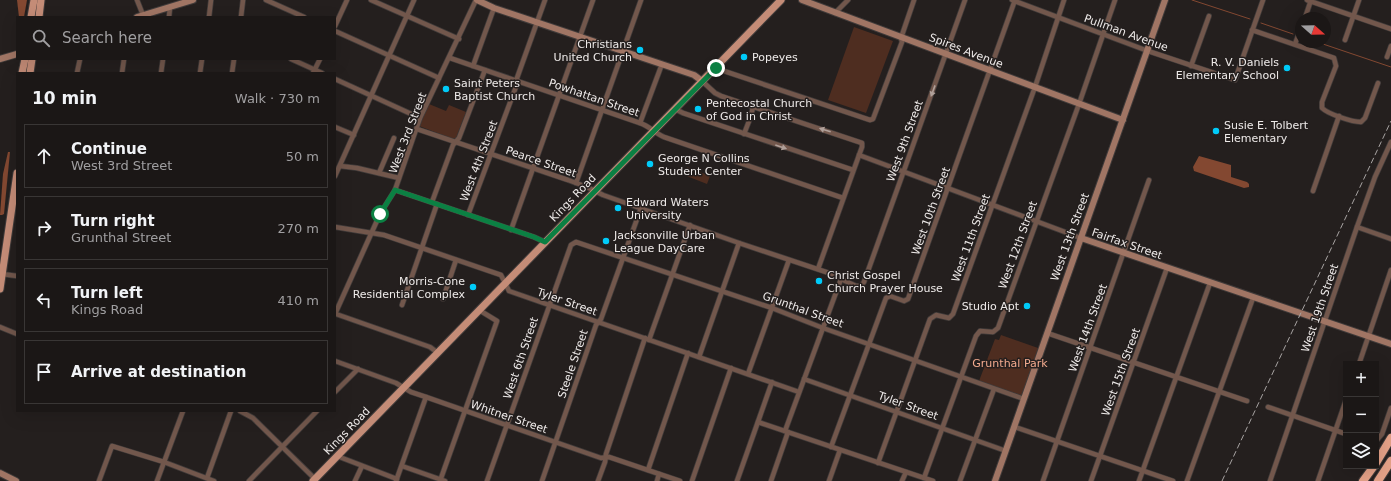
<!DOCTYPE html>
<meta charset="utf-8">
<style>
body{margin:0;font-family:"DejaVu Sans",sans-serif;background:#24201f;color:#f1f3f6}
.controls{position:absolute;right:12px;bottom:12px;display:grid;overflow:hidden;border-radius:0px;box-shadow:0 4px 16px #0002}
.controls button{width:36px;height:36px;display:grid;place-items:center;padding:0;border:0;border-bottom:1px solid #393635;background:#1b1716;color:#f1f3f6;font:20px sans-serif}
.compass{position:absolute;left:1295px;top:12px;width:36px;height:36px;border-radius:50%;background:#1b1716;box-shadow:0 4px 16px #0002;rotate:110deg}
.stop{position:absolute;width:12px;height:12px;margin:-9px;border:3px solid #0b8043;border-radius:50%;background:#fff}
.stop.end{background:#0b8043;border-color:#fff;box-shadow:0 1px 4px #0008}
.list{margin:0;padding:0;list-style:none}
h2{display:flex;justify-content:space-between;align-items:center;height:52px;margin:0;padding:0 16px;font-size:17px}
h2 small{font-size:13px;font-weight:400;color:#a09fa1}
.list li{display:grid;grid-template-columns:26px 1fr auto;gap:12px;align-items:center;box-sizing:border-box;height:64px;margin:0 8px 8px;padding:0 8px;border:1px solid #393635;border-radius:0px}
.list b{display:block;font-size:15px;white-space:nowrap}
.list p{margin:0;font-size:13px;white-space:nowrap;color:#a09fa1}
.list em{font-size:13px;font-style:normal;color:#a09fa1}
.icon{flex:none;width:22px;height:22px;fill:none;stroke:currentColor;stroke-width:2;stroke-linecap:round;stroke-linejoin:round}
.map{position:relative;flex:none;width:1391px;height:481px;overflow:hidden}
.search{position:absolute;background:#1b1716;box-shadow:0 4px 16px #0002;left:16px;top:16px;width:320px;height:44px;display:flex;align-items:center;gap:10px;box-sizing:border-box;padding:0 14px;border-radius:0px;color:#a09fa1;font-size:15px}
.panel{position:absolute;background:#1b1716;box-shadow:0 4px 16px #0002;left:16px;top:72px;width:320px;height:340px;border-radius:0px}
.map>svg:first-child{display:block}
</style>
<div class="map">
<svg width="1391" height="481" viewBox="0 0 1391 481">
<rect width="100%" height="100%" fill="#241f1e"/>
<!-- green -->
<g fill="#4e2d20">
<path d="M 854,27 L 893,41 L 866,113 L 828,100 Z"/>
<path d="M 429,104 L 446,111 L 449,105 L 466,112 L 456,138 L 453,139 L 419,126 Z"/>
<path d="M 687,167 L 710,176 L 707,184 L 684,175 Z"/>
<path d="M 1001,335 L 1038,348 L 1023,396 L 979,381 L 995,339 L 999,340 Z"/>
</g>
<!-- water -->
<g fill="#834831">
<path d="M 17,0 L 27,0 L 24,17 L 19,17 Z"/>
<path d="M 8,152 L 10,152 L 4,214 L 2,215 L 0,215 L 3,174 Z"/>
<path d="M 1199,156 L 1231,165 L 1231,177 L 1247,182 L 1249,184 L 1249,187 L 1244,188 L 1194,171 L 1193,167 Z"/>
</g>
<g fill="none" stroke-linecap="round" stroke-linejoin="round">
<!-- stream -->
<g stroke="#834831" stroke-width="1">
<path d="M 1192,0 L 1250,19"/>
<path d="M 1261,23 L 1293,34"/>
<path d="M 1317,42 L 1391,67"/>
</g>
<defs>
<g id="street">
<path d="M 137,0 L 143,15"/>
<path d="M 266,0 L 304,17"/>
<path d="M 371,0 L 459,39"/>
<path d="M 1012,0 L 1148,51 L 1235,80 L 1263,0"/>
<path d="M 1307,0 L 1391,29"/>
<path d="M 835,13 L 848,0"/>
<path d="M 169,17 L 170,7"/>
<path d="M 209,17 L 211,0"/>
<path d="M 241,17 L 243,0"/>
<path d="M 1305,18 L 1311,0"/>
<path d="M 335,26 L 347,0"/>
<path d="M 1252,30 L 1334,58 L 1336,66 L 1322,102 L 1322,108 C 1328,114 1352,122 1361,122 L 1365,118 L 1378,83"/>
<path d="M 335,31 L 439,78"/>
<path d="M 1345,40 L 1359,0"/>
<path d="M 1295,44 L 1301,28"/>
<path d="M 1387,57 L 1391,46"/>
<path d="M 450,58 L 640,123 C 649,126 655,133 664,137 L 843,198"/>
<path d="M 291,59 L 322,73"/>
<path d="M 473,66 L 494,8"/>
<path d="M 1191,66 L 1209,16"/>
<path d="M 715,68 L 870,120 L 873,119 L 902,42 L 901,38 L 914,0"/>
<path d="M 77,73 L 80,59"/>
<path d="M 122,73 L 124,59"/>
<path d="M 161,73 L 163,59"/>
<path d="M 200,73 L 202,59"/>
<path d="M 232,73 L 234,59"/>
<path d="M 313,73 L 320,59"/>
<path d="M 335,79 L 420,118"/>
<path d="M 702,81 L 715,93 L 721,96 L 862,143 L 862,147 L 818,269"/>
<path d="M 675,109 L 683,113 L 853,170"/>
<path d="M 640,123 L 662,64"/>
<path d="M 335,127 L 354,135"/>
<path d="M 417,129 L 568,180 L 587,187 L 603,195 L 739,243 L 835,275 L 841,279 L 856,286 L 861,286 L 864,282 L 965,0"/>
<path d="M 744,134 L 751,116 L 753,107"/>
<path d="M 859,155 L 1081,238"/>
<path d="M 340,166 L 357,168 L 399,178"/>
<path d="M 379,173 L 394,138"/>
<path d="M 335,176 L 414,0"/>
<path d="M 576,183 L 641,0"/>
<path d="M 395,190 L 534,237 L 545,242"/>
<path d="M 1313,191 L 1339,116"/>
<path d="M 432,202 L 453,145 L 459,138 L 485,70"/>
<path d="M 468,215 L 517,84 L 517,78 L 545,0"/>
<path d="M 335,227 L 384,235 L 501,275 L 509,291 L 799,392"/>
<path d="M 1357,227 L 1391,239"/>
<path d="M 511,230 L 593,0"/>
<path d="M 2,274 L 17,276"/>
<path d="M 443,299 L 456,260"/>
<path d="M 402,305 L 437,204"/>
<path d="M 335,314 L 380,214 L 395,190 L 420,118 L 476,0"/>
<path d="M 336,314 L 430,347 L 438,353"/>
<path d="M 0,327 L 17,334"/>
<path d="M 1047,333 L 1247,401"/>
<path d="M 649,340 L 690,225"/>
<path d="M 699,357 L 739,243"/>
<path d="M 335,361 L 396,383 L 411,392 L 426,397 L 601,458 L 609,457 L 680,481"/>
<path d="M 1359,364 L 1391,270"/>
<path d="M 748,374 L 789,260"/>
<path d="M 804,379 L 1006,451"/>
<path d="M 335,392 L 358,369"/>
<path d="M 1268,407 L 1346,434"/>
<path d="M 240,411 L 253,418 L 315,479"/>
<path d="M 758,422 L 933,481"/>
<path d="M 1015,427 L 1173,481"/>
<path d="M 785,431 L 841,279"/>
<path d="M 1376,441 L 1382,434 L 1391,408"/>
<path d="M 831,447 L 886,298 L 890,296 L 904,301 L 908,299 L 1015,0"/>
<path d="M 337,456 L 397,479"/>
<path d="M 878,463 L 930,319 L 936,315 L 949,318 L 953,314 L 1035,87 L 1064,0"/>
<path d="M 402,466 L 445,481"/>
<path d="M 648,470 L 688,353"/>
<path d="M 207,478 L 231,411"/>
<path d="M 924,478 L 976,336 L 980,331 L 993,332 L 998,328 L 1079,104 L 1115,0"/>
<path d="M 99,481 L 112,446 L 164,462 L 214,481"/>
<path d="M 157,481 L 183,411"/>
<path d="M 249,481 L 317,411"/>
<path d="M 355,481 L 362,466"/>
<path d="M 396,481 L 426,397"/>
<path d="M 440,481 L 497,321 L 479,310"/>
<path d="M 487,481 L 571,245 L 576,242 L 772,308 L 823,328 L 1024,399"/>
<path d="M 542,481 L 596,325 L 601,319 L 641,208"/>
<path d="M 598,481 L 605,462 L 606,454 L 645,338"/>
<path d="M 657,481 L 659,474"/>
<path d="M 692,481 L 731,368"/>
<path d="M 737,481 L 772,382"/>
<path d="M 771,481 L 788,432"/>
<path d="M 829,481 L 840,450"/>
<path d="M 902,481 L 906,472"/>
<path d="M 960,481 L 994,389"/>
<path d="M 1043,481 L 1149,180"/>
<path d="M 1091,481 L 1167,268"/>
<path d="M 1139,481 L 1210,283"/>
<path d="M 1187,481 L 1253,298"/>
<path d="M 1270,481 L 1357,227 L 1375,177 L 1391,142"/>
<path d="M 1318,481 L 1346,400"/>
</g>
<g id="secondary">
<path d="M 477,0 L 494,8 L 694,75 L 702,81"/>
<path d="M 802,0 L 1123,120"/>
<path d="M 137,17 L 193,0"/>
<path d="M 0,59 L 17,54"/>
<path d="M 1081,238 L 1391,344"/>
<path d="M 0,473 L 16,481"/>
<path d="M 995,481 L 1165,0"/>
</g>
<g id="primary">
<path d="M 31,17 L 34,0"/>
<path d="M 39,17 L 41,0"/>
<path d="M 22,73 L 25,59"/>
<path d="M 30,73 L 32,59"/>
<path d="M 0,289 L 17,173"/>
<path d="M 313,481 L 781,0"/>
</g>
<g id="highway">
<path d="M 1376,463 L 1391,438"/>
<path d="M 1363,481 L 1374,466"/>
<path d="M 1378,481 L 1391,461"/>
</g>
</defs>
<!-- street casing -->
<use href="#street" stroke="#403b3a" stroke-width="6"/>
<!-- secondary casing -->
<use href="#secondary" stroke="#403b3a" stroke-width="8"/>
<!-- primary casing -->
<use href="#primary" stroke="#403b3a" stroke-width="9"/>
<!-- highway casing -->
<use href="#highway" stroke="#403b3a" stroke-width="10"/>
<!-- street -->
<use href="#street" stroke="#72574c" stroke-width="4.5"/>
<!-- secondary -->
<use href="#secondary" stroke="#a07564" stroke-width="6"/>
<!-- primary -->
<use href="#primary" stroke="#c48c77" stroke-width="7"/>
<!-- highway -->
<use href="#highway" stroke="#e4a187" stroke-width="8"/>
<!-- rail -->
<path stroke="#a8a4a3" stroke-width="1" stroke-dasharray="6 3" stroke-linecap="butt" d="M 1222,481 L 1391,121"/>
</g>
<!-- one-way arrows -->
<defs><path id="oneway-solid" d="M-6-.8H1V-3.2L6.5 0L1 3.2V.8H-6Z"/></defs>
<g fill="#b0a09a">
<use href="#oneway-solid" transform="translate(933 91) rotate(110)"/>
<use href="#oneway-solid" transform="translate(825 130) rotate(-162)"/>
<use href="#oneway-solid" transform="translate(781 147) rotate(19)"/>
</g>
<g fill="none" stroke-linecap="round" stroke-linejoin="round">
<!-- route -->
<path stroke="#0b8043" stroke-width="5" d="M 380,214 L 395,190 L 534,237 L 545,242 L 716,68"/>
</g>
<!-- markers -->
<g fill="#00cbf9" stroke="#241f1e" stroke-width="1.5">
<circle cx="640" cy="50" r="4"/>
<circle cx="744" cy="57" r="4"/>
<circle cx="1287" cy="68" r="4"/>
<circle cx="446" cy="89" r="4"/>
<circle cx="698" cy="109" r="4"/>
<circle cx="1216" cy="131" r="4"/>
<circle cx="650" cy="164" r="4"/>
<circle cx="618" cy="208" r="4"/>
<circle cx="606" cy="241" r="4"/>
<circle cx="819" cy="281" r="4"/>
<circle cx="473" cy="287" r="4"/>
<circle cx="1027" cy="306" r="4"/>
</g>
<g text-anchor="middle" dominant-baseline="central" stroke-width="3" stroke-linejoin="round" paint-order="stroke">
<!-- street labels -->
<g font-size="11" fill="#eeeae9" stroke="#241f1e">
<text transform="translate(1126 33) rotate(20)">Pullman Avenue</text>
<text transform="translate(966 51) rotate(21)">Spires Avenue</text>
<text transform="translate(594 98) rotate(19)">Powhattan Street</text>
<text transform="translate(408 133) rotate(-69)">West 3rd Street</text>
<text transform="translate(905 141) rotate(-70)">West 9th Street</text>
<text transform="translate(479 161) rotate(-69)">West 4th Street</text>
<text transform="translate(541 162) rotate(19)">Pearce Street</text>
<text transform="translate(573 198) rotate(-46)">Kings Road</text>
<text transform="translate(931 211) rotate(-70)">West 10th Street</text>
<text transform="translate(1070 237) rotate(-70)">West 13th Street</text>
<text transform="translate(971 238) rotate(-70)">West 11th Street</text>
<text transform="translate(1127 244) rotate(19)">Fairfax Street</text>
<text transform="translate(1018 245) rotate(-70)">West 12th Street</text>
<text transform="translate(567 302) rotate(19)">Tyler Street</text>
<text transform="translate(1320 308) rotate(-71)">West 19th Street</text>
<text transform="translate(803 310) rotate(20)">Grunthal Street</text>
<text transform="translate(1088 328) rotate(-70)">West 14th Street</text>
<text transform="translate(521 358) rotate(-71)">West 6th Street</text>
<text transform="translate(573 364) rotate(-71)">Steele Street</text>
<text transform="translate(1121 372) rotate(-70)">West 15th Street</text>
<text transform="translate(908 406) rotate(20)">Tyler Street</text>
<text transform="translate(509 417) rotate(19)">Whitner Street</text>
<text transform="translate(347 431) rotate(-46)">Kings Road</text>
</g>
<!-- poi labels -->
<g font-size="11" fill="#eeeae9" stroke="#241f1e" text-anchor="start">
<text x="632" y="44" text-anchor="end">Christians<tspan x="632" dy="13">United Church</tspan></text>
<text x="752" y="57">Popeyes</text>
<text x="1279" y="62" text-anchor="end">R. V. Daniels<tspan x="1279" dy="13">Elementary School</tspan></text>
<text x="454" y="83">Saint Peters<tspan x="454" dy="13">Baptist Church</tspan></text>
<text x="706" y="103">Pentecostal Church<tspan x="706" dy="13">of God in Christ</tspan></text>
<text x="1224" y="125">Susie E. Tolbert<tspan x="1224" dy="13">Elementary</tspan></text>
<text x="658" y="158">George N Collins<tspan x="658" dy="13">Student Center</tspan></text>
<text x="626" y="202">Edward Waters<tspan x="626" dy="13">University</tspan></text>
<text x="614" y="235">Jacksonville Urban<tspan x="614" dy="13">League DayCare</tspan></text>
<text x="827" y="275">Christ Gospel<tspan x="827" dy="13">Church Prayer House</tspan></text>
<text x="465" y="281" text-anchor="end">Morris-Cone<tspan x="465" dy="13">Residential Complex</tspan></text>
<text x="1019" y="306" text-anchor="end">Studio Apt</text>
</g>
<!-- park labels -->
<g font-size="11" fill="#f4ab8f" stroke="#241f1e">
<text x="1010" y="363">Grunthal Park</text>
</g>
</g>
</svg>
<div class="controls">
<button>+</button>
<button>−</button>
<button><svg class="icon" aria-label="layers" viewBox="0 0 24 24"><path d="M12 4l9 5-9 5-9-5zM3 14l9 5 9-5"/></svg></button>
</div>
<svg class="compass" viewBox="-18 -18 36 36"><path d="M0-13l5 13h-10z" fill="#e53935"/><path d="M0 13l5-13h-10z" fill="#a09fa1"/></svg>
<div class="stop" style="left:380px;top:214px"></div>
<div class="stop end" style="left:716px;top:68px"></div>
<div class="search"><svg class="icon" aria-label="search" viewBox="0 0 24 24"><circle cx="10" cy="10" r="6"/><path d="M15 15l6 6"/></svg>Search here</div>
<section class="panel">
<h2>10 min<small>Walk · 730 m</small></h2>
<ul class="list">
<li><svg class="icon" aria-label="ahead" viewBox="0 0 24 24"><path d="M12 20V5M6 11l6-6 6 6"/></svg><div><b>Continue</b><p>West 3rd Street</p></div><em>50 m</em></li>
<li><svg class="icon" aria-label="right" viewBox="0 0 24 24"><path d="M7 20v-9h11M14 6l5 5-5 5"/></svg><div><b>Turn right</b><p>Grunthal Street</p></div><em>270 m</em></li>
<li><svg class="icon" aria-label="left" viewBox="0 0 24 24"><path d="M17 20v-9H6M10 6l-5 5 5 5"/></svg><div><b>Turn left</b><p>Kings Road</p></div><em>410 m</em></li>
<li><svg class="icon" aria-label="arrive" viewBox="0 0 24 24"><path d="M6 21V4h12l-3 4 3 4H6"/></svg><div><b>Arrive at destination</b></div></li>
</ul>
</section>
</div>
